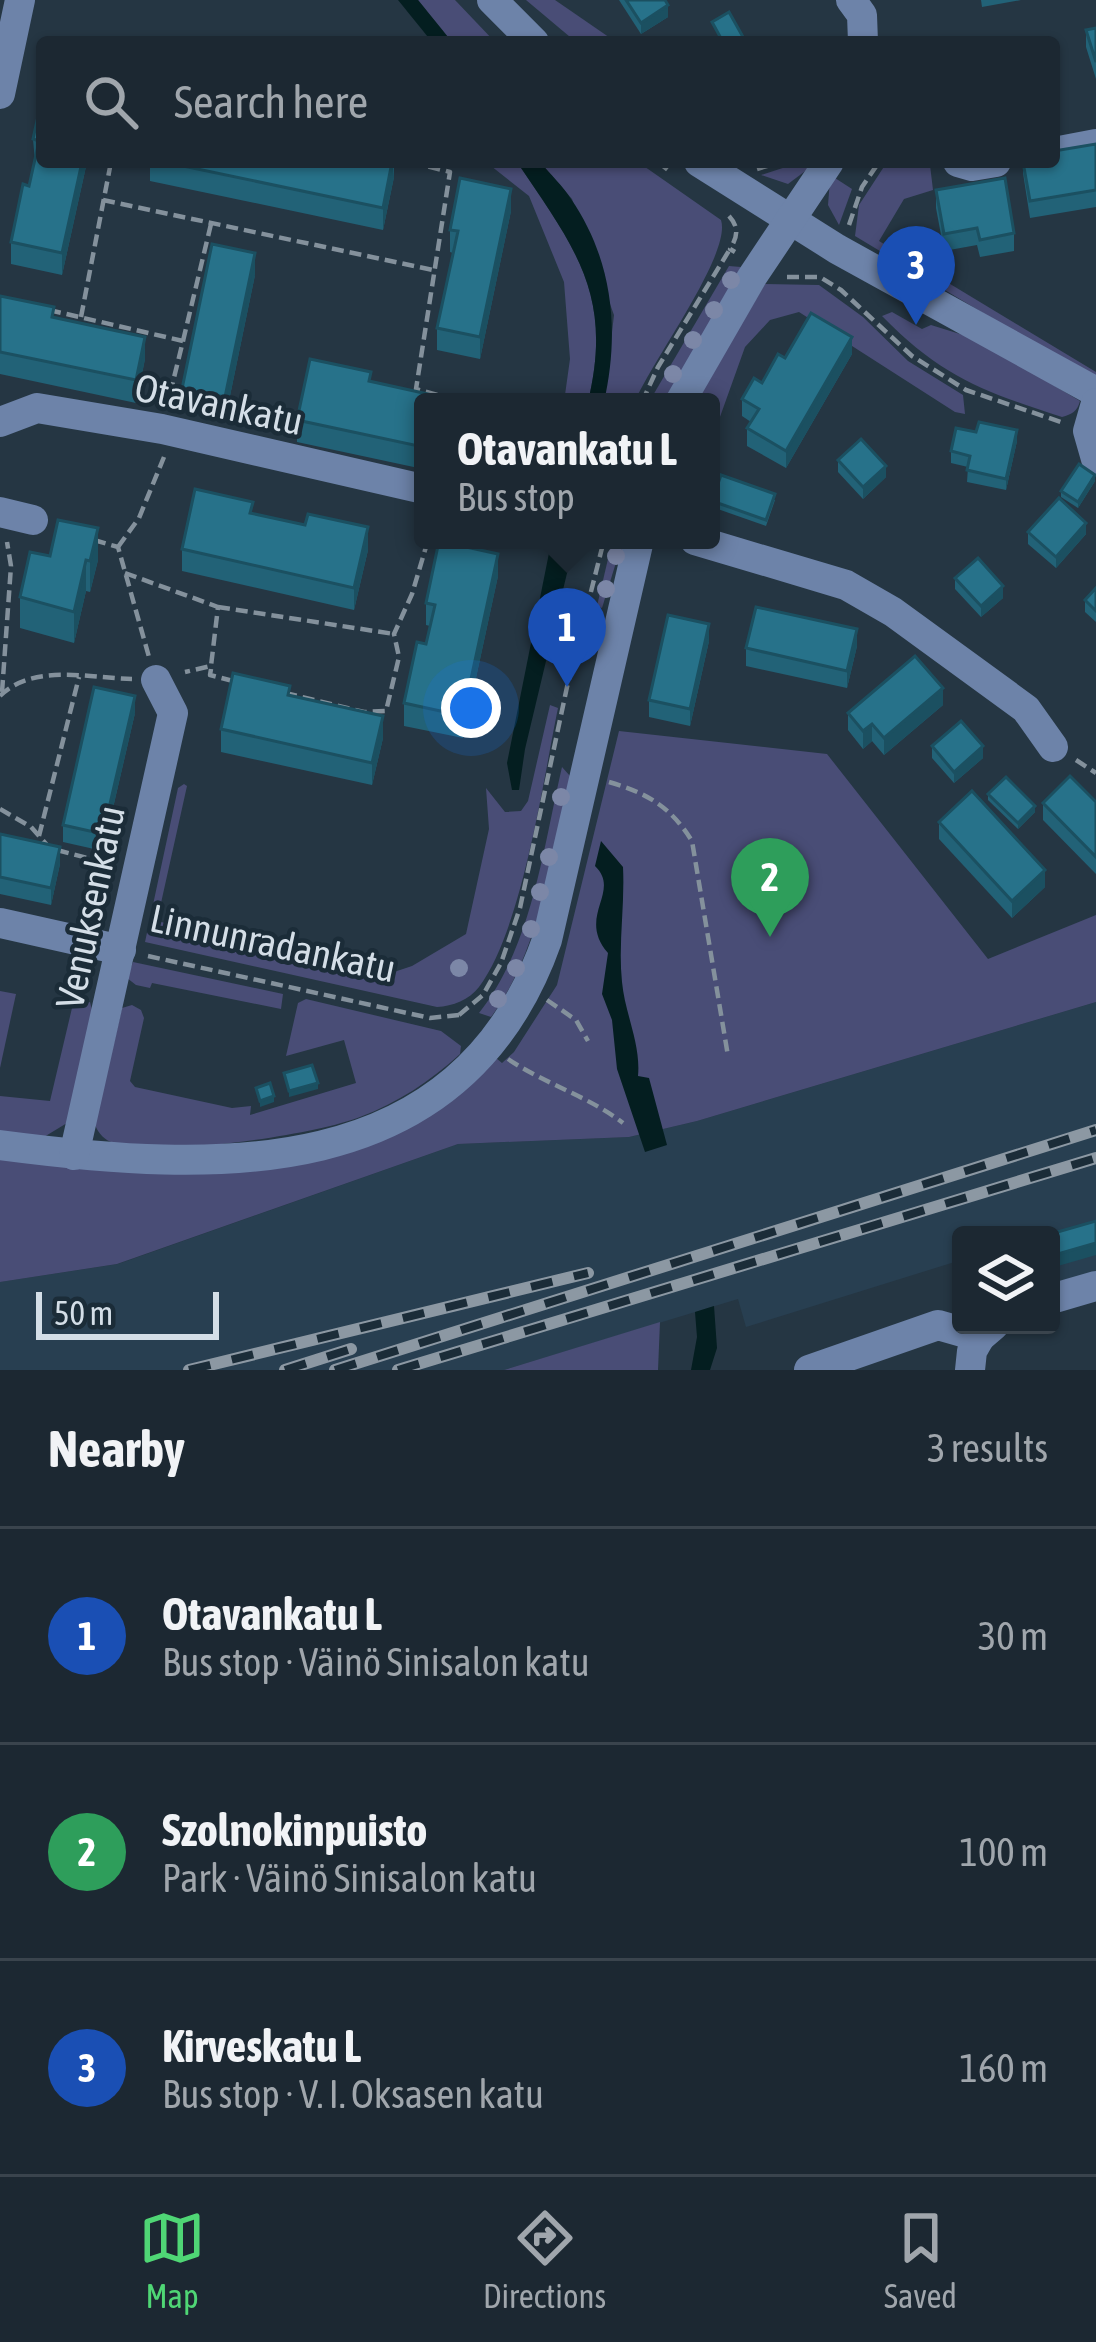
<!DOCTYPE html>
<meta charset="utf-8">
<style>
body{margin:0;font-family:"Asap Condensed",sans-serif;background:#25303a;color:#f1f3f6}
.controls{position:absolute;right:36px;bottom:36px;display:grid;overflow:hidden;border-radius:12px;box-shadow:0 3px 9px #0004}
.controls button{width:108px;height:108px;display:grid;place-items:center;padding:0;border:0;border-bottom:3px solid #3a444d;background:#1c2832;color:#f1f3f6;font:60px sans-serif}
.scale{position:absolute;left:36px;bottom:30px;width:183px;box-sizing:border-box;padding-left:12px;border:6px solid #d4dee7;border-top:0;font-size:33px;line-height:42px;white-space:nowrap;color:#d4dee7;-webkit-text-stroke:9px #1b2c38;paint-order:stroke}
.you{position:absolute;left:471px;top:708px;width:42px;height:42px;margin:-30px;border:9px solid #fff;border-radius:50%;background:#1a73e8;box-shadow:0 0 0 18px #1a73e833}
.badge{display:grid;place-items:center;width:78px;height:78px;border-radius:50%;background:#4fd675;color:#fff;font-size:39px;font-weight:700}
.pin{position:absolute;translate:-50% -99px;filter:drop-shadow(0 3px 6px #0008)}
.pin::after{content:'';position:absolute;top:63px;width:42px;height:36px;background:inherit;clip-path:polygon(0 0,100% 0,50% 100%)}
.popup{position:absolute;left:414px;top:393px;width:306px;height:156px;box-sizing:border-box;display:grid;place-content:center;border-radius:12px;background:#1c2832;filter:drop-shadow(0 3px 9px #0005);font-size:39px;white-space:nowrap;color:#a0a6ac}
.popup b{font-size:45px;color:#f1f3f6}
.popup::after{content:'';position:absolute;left:50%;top:100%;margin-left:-24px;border:24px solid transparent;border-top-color:#1c2832}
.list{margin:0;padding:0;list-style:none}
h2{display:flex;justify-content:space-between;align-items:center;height:156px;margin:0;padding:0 48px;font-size:51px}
h2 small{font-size:39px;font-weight:400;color:#a0a6ac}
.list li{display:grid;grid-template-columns:78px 1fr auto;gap:36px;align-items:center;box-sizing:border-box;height:216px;padding:0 48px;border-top:3px solid #3a444d}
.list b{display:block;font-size:45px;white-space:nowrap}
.list p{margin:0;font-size:39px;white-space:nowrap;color:#a0a6ac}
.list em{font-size:39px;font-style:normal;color:#a0a6ac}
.icon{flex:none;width:66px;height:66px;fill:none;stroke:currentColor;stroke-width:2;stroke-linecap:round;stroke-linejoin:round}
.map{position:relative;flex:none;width:1096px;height:1370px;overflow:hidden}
.search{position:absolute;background:#1c2832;box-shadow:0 3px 9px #0004;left:36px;right:36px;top:36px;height:132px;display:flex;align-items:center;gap:30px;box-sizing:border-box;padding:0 42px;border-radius:12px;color:#a0a6ac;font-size:45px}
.sheet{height:804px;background:#1c2832}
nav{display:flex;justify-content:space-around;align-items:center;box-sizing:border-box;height:168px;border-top:3px solid #3a444d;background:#1c2832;font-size:33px;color:#a0a6ac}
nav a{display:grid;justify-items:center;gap:6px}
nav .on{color:#4fd675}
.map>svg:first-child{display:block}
</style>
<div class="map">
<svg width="1096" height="1370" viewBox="0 0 1096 1370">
<rect width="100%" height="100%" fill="#253643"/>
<!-- built -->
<path fill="#283f51" d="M 1096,1002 L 1096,1300 L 1051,1301 L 1051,1235 L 961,1235 L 961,1260 L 746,1327 L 738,1299 L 504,1370 L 0,1370 L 0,1282 L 118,1264 L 458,1144 L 629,1137 L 697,1121 Z"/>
<!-- green -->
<g fill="#494d76">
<path d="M 418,0 L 455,0 L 495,42 L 452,42 Z"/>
<path d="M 526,0 L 555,0 L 616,42 L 576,42 Z"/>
<path d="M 486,162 L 517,162 C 574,247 614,294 588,402 L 564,402 L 570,359 L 564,282 L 529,196 Z"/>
<path d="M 540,162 L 638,162 L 721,220 C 732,254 651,362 635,402 L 604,402 L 614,315 L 572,199 Z"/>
<path d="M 887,162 L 930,165 L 933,190 L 904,199 L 879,241 L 1096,372 L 1096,381 L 855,236 L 859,205 Z"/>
<path d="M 795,164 L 812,166 L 788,184 L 761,175 Z"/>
<path d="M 835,178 L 852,189 L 839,225 L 828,205 L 830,180 Z"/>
<path d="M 729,266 L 741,267 L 664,402 L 649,402 Z"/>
<path d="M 765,284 L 819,285 L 863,317 L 908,361 L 963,395 L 965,414 L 955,412 L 799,312 L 770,320 L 745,347 L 711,442 L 711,402 L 695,402 Z"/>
<path d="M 892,312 L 922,329 L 931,325 L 976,339 L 1080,401 C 1077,412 1072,414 1062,417 C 982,391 942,377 882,316 Z"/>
<path d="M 618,541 L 622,543 L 602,608 L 597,606 L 611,546 Z"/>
<path d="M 550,705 L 558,708 C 543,781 522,930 479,987 C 469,1000 453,1006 437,1007 L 145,942 L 178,788 L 184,784 L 187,786 L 157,921 L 385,975 L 412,966 L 466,934 L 489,829 L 486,788 L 505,812 L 521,811 L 528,801 Z"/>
<path d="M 619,731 L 827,754 L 988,959 L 1096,915 L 1096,1002 L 697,1121 L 629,1137 L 458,1144 L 117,1264 L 0,1282 L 0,1159 L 223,1171 L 457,1094 L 496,1058 L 502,1063 L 514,1052 L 557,985 Z"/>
<path d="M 562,767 L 570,776 C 551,857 541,949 491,1017 L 479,1013 C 532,946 543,849 562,767 Z"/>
<path d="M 133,962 L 283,994 L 281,1009 L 152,983 L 150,988 L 136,985 L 127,978 Z"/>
<path d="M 0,991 L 16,994 L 0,1068 Z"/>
<path d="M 306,999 L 441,1031 L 461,1046 L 460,1054 C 429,1082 399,1102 360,1117 C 314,1135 159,1158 114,1143 C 104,1140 99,1134 95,1125 L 122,1008 L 132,1005 L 141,1010 L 144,1018 L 130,1081 L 135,1087 L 232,1108 L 251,1106 L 250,1115 L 356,1083 L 344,1040 L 286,1056 L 298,1003 Z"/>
<path d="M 90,1002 L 93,1014 L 67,1123 L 44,1137 L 0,1132 L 0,1096 L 50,1101 L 72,1008 Z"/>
<path d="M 660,1322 L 658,1370 L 504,1370 Z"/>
</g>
<!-- water -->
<g fill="#041e20">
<path d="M 398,0 L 418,0 L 452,42 L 432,42 Z"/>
<path d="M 517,162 L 540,162 C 550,174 563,186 571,199 C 613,260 620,331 604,402 L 588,402 C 614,294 574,247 517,162 Z"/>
<path d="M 551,543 L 573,548 L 525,749 L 519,790 L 512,790 L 507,763 Z"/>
<path d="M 601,841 L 623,867 C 625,906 618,944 622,982 C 625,1014 641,1044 638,1076 L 649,1078 L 667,1145 L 645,1152 L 617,1069 L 612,1020 L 602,994 L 608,953 C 576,916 622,892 595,866 Z"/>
<path d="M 714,1306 L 717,1348 L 710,1370 L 691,1370 L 697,1337 L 695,1312 Z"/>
</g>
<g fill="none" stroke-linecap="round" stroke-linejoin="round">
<!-- path -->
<g stroke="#84919c" stroke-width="4.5" stroke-dasharray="12 6" stroke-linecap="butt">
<path d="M 411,162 L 450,172 L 416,389 L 449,398"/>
<path d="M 658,162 L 672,173"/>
<path d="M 757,169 L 780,162"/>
<path d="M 103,200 L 433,270"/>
<path d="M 729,216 C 739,227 738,236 730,249 L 735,252"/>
<path d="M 849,225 L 862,187 L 879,162"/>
<path d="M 787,277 L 820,277 L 841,290 L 912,356 L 966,390 L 1061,422"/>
<path d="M 49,310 L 183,341 L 167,406"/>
<path d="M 81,317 L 111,162"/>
<path d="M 183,341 L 211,224"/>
<path d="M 642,402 L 658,367 L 730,249"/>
<path d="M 94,540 L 118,547 L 149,657"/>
<path d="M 118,547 L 139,518 L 164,457"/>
<path d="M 125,573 L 218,607 L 211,666 L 185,672"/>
<path d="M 218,607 L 394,634"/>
<path d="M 211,669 L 210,675 L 233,681"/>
<path d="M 2,692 L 11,566 L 7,542"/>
<path d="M 285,693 L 364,712 L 386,711 L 399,657 L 394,634 L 412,594 L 428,540"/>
<path d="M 0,696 C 34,663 90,678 132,679"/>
<path d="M 1076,760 L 1096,773"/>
<path d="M 609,782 C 647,793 671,807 692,841 L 728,1056"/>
<path d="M 0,809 L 31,827 L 47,845"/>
<path d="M 39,836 L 79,677"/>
<path d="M 57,850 L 110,864"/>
<path d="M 148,956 L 430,1018 L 459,1015"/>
<path d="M 547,1000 L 576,1020 L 588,1041"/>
<path d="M 459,1015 L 483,995 L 501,963 L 520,908 L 567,687 L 604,540"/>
<path d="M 508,1059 C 545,1084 588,1096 623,1123"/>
</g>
<!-- minor -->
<g stroke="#6d83a9" stroke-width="30">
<path d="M 492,0 L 534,42"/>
<path d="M 851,0 L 862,15 L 863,42"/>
<path d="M 0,94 L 20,0"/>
<path d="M 1054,152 L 1096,144"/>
<path d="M 699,162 L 837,249 L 1096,392"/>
<path d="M 958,162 L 972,166 L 996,162"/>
<path d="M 680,402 L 752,277 L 829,162"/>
<path d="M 1096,403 L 1088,431 L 1096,459"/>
<path d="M 0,422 L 37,408 L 162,429 L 423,489"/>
<path d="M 0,512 L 33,520"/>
<path d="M 695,540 L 846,585 L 893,612 L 1026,709 L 1053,747"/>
<path d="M 0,923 L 121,950"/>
<path d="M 0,1145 C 214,1173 460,1187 547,940 L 639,540"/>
<path d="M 74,1155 L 173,713 L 156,680"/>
<path d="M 1051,1299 L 1096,1286"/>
<path d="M 809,1370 L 938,1325 L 980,1337 L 994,1325"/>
<path d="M 970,1370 L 972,1351 L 980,1337"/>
</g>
<defs>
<g id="rail">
<path d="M 189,1370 L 588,1273"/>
<path d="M 285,1370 L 351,1349"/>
<path d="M 335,1370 L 1096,1130"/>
<path d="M 398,1370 L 1096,1158"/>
</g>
</defs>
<!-- rail casing -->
<use href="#rail" stroke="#8c98a3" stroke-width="12"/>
<!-- rail -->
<use href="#rail" stroke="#1b2c38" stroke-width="8" stroke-dasharray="22" stroke-linecap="butt"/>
</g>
<!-- trees -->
<g fill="#7c87a7">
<circle cx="731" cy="280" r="9"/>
<circle cx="714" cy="310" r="9"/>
<circle cx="693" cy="340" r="9"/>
<circle cx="673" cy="374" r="9"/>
<circle cx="616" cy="556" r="9"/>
<circle cx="606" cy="589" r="9"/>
<circle cx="561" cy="797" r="9"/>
<circle cx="549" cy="857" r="9"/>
<circle cx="540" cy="892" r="9"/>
<circle cx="531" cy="929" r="9"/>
<circle cx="459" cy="968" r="9"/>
<circle cx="516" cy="968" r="9"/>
<circle cx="498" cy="999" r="9"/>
</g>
<!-- wall -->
<g fill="#226277">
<path d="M 619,0 L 665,0 L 668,17 L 641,34 Z"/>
<path d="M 981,0 L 1021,0 L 982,7 Z"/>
<path d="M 1096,28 L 1096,79 L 1086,47 L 1086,30 Z"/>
<path d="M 42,98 L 42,162 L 87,162 L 62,275 L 11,264 L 11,242 L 29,186 L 35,162 L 33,139 Z"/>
<path d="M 1096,144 L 1096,207 L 1030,218 L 1023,173 L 1023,162 L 1054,162 Z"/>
<path d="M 150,162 L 394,162 L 394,177 L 383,230 L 150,181 Z"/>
<path d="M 936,190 L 1014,233 L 1014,251 L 980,257 L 977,245 L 944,251 L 936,208 Z"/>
<path d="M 511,211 L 480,359 L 437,350 L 437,328 L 453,253 L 450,252 L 450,230 Z"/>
<path d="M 255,275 L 225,420 L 182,411 L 182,389 Z"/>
<path d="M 0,296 L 54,318 L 145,359 L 136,403 L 0,374 Z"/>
<path d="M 852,354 L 786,468 L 747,446 L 747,428 L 751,422 L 742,416 L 742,399 L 762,383 L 785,358 Z"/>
<path d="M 371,381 L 423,402 L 423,469 L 297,442 L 297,420 Z"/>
<path d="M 1017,441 L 1006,490 L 967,482 L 968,467 L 951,463 L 951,451 Z"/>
<path d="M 838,460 L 886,477 L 863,499 L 838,472 Z"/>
<path d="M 1095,481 L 1078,508 L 1061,497 L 1061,491 Z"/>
<path d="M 775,500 L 766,526 L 712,507 L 712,501 Z"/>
<path d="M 253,514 L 368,550 L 354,610 L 182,571 L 182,549 Z"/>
<path d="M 1028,532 L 1086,534 L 1056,568 L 1028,544 Z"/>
<path d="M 50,556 L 98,560 L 90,592 L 86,591 L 74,643 L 20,628 L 20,597 Z"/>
<path d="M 498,576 L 463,738 L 404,726 L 404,703 L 426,644 L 430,626 L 426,625 L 426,603 Z"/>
<path d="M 955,578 L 1003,598 L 981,617 L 955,589 Z"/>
<path d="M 1096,588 L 1096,622 L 1085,612 L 1085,600 Z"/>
<path d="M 709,641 L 690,726 L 649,717 L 649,700 Z"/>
<path d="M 857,646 L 847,688 L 746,666 L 746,648 Z"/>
<path d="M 290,696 L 383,738 L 372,785 L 221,752 L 221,729 Z"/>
<path d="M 943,705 L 884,755 L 872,741 L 863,749 L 848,730 L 848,713 Z"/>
<path d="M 135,713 L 103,851 L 63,842 L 63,825 Z"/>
<path d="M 932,746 L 983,758 L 954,783 L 932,758 Z"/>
<path d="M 988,794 L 1035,812 L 1018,829 L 988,800 Z"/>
<path d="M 1096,802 L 1096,874 L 1043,820 L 1043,803 Z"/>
<path d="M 939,822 L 1045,887 L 1012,918 L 939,839 Z"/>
<path d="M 0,834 L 60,864 L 51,905 L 0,894 Z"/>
</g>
<!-- shaded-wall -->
<g fill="#1b5061">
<path d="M 668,5 L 668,17 L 641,34 L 641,23 Z"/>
<path d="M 82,162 L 87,162 L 62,275 L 62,253 Z"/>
<path d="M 392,162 L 394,177 L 383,230 L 383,208 Z"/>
<path d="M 511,189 L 511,211 L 480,359 L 480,337 Z"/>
<path d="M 255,253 L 255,275 L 225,420 L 225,397 Z"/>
<path d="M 145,337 L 145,359 L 136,403 L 136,380 Z"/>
<path d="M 852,337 L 852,354 L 786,468 L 786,451 Z"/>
<path d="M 1017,430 L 1017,441 L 1006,490 L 1006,479 Z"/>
<path d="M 886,466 L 886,477 L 863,499 L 863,487 Z"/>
<path d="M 1095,475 L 1095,481 L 1078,508 L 1078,502 Z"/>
<path d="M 1086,523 L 1086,534 L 1056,568 L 1056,557 Z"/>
<path d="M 368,527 L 368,550 L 354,610 L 354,588 Z"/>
<path d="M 98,528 L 98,560 L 90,592 L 90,561 Z"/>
<path d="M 498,554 L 498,576 L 463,738 L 463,716 Z"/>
<path d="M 86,560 L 86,591 L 74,643 L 74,612 Z"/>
<path d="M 1003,586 L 1003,598 L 981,617 L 981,606 Z"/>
<path d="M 709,624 L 709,641 L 690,726 L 690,709 Z"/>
<path d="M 857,629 L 857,646 L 847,688 L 847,671 Z"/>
<path d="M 943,688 L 943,705 L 884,755 L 884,738 Z"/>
<path d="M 135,696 L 135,713 L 103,851 L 103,834 Z"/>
<path d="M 383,716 L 383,738 L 372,785 L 372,763 Z"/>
<path d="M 872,724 L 872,741 L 863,749 L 863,731 Z"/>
<path d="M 983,746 L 983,758 L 954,783 L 954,772 Z"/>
<path d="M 1035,806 L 1035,812 L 1018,829 L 1018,823 Z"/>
<path d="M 60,847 L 60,864 L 51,905 L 51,888 Z"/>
<path d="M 1045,870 L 1045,887 L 1012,918 L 1012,901 Z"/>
<path d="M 318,1083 L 318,1089 L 289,1097 L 289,1091 Z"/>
<path d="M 274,1096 L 274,1102 L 260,1107 L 260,1101 Z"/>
<path d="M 1096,1243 L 1096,1255 L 1051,1268 L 1051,1256 Z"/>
</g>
<!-- building -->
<g fill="#27728a" stroke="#1b5061" stroke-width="3">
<path d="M 626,0 L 665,0 L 668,5 L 641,23 Z"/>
<path d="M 729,12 L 743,37 L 734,42 L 723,42 L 712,22 Z"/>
<path d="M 1096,28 L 1096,62 L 1086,30 Z"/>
<path d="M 42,98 L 42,162 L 82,162 L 62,253 L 11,242 L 23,184 L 29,186 L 39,141 L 33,139 Z"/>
<path d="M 1096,144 L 1096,190 L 1030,201 L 1023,162 L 1054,162 L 1054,151 Z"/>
<path d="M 164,162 L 392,162 L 383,208 Z"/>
<path d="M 460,178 L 511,189 L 480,337 L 437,328 L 458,231 L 450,230 Z"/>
<path d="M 1005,178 L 1014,233 L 980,240 L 977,228 L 944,234 L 936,190 Z"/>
<path d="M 212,244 L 255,253 L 225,397 L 182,389 Z"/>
<path d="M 0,296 L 54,307 L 52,317 L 145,337 L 136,380 L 0,352 Z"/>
<path d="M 811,313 L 852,337 L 786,451 L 747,428 L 759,409 L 742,399 L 754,378 L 762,383 L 778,354 L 785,358 Z"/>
<path d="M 310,359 L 371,372 L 369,381 L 464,402 L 423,402 L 423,447 L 297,420 Z"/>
<path d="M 979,422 L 1017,430 L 1006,479 L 967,470 L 970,456 L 951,451 L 956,428 L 976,432 Z"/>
<path d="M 861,439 L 886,466 L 863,487 L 838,460 Z"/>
<path d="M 1079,464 L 1095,475 L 1078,502 L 1061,491 Z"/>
<path d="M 721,475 L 775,494 L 766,520 L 712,501 Z"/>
<path d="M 195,489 L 253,502 L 250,513 L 305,525 L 308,514 L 368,527 L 354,588 L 182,549 Z"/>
<path d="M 1059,498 L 1086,523 L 1056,557 L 1028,532 Z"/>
<path d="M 58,520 L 98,528 L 90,561 L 86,560 L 74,612 L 20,597 L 30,552 L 50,556 Z"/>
<path d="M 439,541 L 498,554 L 463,716 L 404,703 L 417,642 L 426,644 L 435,605 L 426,603 Z"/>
<path d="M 978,558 L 1003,586 L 981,606 L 955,578 Z"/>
<path d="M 1096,588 L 1096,611 L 1085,600 Z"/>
<path d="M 756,607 L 857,629 L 847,671 L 746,648 Z"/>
<path d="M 668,615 L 709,624 L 690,709 L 649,700 Z"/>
<path d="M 915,656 L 943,688 L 884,738 L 872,724 L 863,731 L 848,713 Z"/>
<path d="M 233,673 L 290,686 L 288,695 L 383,716 L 372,763 L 221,729 Z"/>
<path d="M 94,687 L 135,696 L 103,834 L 63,825 Z"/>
<path d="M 961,721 L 983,746 L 954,772 L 932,746 Z"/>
<path d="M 1070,776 L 1096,802 L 1096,857 L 1043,803 Z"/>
<path d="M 1006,777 L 1035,806 L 1018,823 L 988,794 Z"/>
<path d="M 972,791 L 1045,870 L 1012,901 L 939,822 Z"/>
<path d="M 0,834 L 60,847 L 51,888 L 0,877 Z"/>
<path d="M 312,1065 L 318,1083 L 289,1091 L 284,1073 Z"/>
<path d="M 270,1083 L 274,1096 L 260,1101 L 256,1088 Z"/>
<path d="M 1096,1221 L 1096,1243 L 1051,1256 L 1051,1235 L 1047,1235 Z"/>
</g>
<g text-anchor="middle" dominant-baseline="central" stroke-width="9" stroke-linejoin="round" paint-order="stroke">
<!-- street labels -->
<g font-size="39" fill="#d4dee7" stroke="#1b2c38">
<text transform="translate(219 404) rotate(12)">Otavankatu</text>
<text transform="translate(90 907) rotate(-78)">Venuksenkatu</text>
<text transform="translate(273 943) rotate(12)">Linnunradankatu</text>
</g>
</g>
</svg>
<div class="controls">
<button><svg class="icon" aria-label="layers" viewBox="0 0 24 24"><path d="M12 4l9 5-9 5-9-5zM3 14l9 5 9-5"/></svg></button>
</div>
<div class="scale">50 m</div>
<div class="you"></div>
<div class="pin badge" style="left:567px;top:687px;background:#1a4fb4">1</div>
<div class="popup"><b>Otavankatu L</b>Bus stop</div>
<div class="pin badge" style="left:770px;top:937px;background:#2e9e5b">2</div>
<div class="pin badge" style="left:916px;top:325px;background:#1a4fb4">3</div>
<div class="search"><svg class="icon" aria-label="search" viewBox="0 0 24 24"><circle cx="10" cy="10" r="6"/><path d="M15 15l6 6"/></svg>Search here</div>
</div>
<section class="sheet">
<h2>Nearby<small>3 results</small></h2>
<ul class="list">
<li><span class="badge" style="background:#1a4fb4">1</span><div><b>Otavankatu L</b><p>Bus stop · Väinö Sinisalon katu</p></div><em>30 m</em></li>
<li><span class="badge" style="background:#2e9e5b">2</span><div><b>Szolnokinpuisto</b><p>Park · Väinö Sinisalon katu</p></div><em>100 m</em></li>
<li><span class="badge" style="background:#1a4fb4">3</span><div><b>Kirveskatu L</b><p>Bus stop · V. I. Oksasen katu</p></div><em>160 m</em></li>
</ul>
</section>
<nav>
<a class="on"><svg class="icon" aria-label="map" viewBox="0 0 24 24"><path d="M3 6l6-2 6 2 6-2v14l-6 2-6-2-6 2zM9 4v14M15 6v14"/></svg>Map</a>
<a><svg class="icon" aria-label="directions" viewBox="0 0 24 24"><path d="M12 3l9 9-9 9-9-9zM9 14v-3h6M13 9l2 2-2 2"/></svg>Directions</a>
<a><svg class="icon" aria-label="saved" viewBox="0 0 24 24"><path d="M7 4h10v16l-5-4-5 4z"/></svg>Saved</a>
</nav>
